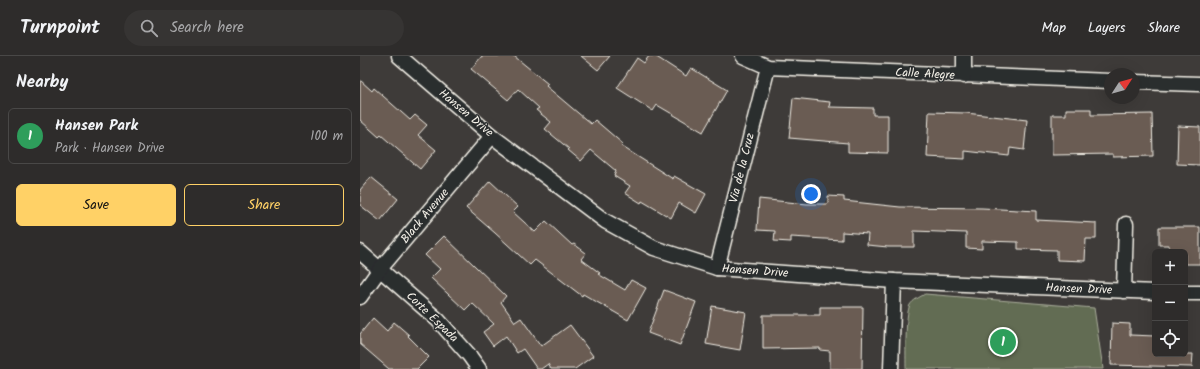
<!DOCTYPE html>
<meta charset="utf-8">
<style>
body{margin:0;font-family:Kalam,sans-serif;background:#363433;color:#f1f3f6}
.controls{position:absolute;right:12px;bottom:12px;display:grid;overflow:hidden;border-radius:6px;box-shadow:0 4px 16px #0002}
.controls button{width:36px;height:36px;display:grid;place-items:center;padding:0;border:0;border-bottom:1px solid #494847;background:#2e2c2b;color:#f1f3f6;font:20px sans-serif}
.compass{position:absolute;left:744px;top:12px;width:36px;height:36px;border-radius:50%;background:#2e2c2b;box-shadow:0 4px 16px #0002;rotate:54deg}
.you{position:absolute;left:451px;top:138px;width:14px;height:14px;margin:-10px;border:3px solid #fff;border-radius:50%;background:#1a73e8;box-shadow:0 0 0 6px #1a73e833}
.badge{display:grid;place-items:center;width:26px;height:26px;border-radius:50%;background:#ffd166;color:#fff;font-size:13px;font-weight:700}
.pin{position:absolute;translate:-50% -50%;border:2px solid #fff;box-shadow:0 1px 4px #0006}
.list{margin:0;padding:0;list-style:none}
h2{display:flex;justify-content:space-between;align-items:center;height:52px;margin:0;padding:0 16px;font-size:17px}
h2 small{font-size:13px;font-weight:400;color:#a7a7a9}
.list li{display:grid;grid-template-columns:26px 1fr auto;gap:12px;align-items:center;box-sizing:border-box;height:56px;margin:0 8px 8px;padding:0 8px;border:1px solid #494847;border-radius:6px}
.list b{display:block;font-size:15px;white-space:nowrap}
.list p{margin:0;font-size:13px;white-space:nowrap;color:#a7a7a9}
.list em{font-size:13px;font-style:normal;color:#a7a7a9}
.actions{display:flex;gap:8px;padding:12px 16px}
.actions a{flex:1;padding:9px 0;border:1px solid #ffd166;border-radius:6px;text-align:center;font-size:14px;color:#ffd166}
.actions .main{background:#ffd166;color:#111}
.icon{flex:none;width:22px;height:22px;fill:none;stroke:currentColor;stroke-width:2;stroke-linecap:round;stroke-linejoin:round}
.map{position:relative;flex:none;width:840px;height:313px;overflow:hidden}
header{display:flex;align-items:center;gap:24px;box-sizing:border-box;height:56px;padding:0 20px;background:#2e2c2b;border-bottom:1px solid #494847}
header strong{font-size:19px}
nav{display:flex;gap:22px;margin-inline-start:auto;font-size:14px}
.search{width:280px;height:36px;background:#363433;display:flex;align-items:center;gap:10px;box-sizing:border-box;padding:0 14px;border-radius:22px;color:#a7a7a9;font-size:15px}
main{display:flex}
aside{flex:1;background:#2e2c2b}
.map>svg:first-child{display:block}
</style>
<header>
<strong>Turnpoint</strong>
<div class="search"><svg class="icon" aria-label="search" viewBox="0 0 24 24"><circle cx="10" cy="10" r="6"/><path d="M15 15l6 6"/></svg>Search here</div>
<nav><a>Map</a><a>Layers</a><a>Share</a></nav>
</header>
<main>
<aside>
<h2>Nearby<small></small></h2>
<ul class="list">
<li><span class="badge" style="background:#2e9e5b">1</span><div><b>Hansen Park</b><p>Park · Hansen Drive</p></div><em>100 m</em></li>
</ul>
<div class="actions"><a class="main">Save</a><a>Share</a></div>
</aside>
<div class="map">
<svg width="840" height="313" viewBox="0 0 840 313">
<rect width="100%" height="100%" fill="#3e3b39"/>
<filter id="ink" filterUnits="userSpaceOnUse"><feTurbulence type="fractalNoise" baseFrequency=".025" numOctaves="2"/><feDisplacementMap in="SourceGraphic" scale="8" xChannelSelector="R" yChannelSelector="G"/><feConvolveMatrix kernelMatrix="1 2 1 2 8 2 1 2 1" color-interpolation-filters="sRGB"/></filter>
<g filter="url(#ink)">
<!-- green -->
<path fill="#626c52" stroke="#abae9d" d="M 565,238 L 734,252 L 743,313 L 546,313 C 546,301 545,258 550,249 C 553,244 560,241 565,238 Z"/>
<!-- building -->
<g fill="#6b5b52" stroke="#f4f1e8">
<path d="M 122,0 L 154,0 L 188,28 L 186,30 L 231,68 L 235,64 L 263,88 L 261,90 L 313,123 L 314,120 L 346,138 L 336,157 L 319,147 L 311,162 L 282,145 L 281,147 L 265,137 L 270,130 L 254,120 L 256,115 L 231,94 L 221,105 L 208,94 L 209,93 L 185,73 L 191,66 L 176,54 L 179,52 L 158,33 L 148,44 L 111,13 Z"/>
<path d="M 221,0 L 250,0 L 238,14 Z"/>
<path d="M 289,0 L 295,0 L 326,20 L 331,12 L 367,34 L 343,76 L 297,49 L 293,55 L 257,32 L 277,2 L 284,7 Z"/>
<path d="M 0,24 L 12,35 L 14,32 L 50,64 L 55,59 L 67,69 L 58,79 L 76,94 L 60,113 L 21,79 L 19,81 L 0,64 Z"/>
<path d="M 433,42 L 470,46 L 469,51 L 513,52 L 513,59 L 528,59 L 528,97 L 488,96 L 488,87 L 429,82 Z"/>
<path d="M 706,53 L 731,53 L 731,59 L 792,58 L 793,100 L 753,101 L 753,98 L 692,99 L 692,59 L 706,59 Z"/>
<path d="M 569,56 L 606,57 L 667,64 L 664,94 L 650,92 L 649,100 L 605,95 L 605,103 L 567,101 Z"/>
<path d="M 818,70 L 840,71 L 840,109 L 817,108 Z"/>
<path d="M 11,121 L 38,143 L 20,165 L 0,149 L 0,134 Z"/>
<path d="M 130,125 L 158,151 L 153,156 L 175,176 L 186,165 L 212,189 L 214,188 L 226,197 L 221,203 L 240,217 L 238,218 L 265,234 L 271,224 L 286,232 L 268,264 L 223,238 L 222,240 L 175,204 L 170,209 L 135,177 L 106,152 Z"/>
<path d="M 468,140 L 484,141 L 484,145 L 540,151 L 622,152 L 676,155 L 676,164 L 736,167 L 736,183 L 726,183 L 725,205 L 697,204 L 697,194 L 658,193 L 658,186 L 622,185 L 622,193 L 606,192 L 606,177 L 554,175 L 554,191 L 528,191 L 507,189 L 508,178 L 482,176 L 482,184 L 431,181 L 431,186 L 414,185 L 415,175 L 397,174 L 399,143 L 447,148 L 468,148 Z"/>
<path d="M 799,171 L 840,171 L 840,208 L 825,208 L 825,196 L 809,196 L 809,189 L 799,189 Z"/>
<path d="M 84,180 L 146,240 L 141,246 L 155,266 L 161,262 L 181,290 L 210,269 L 233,300 L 215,313 L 191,313 L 188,308 L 181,313 L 177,313 L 163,293 L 157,297 L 146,280 L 133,290 L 123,276 L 134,268 L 112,247 L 105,254 L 71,222 L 80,213 L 65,199 Z"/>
<path d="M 304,234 L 336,246 L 320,289 L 288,277 Z"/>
<path d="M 352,250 L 386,256 L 380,294 L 346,288 Z"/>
<path d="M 460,251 L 503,251 L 502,313 L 470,313 L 470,295 L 460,294 L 460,292 L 403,293 L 403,259 L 460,259 Z"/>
<path d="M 13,262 L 27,275 L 34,266 L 49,279 L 48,280 L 69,301 L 57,313 L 29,313 L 0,288 L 0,278 Z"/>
<path d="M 752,267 L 770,268 L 770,279 L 795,280 L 795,298 L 833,298 L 832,311 L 751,309 Z"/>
</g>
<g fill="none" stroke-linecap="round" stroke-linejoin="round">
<defs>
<g id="street">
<path d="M 39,0 L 132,80 L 245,165 L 294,192 L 357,212 L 534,225 L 795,236"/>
<path d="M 383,0 L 408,11 L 750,25"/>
<path d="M 604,20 L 604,0"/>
<path d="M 774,26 L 840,28"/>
<path d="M 0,196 L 78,264 L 109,299 L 119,313"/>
<path d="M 357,212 L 408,11"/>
<path d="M 764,235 L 766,168"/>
<path d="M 825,237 L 840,237"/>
<path d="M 0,241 L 20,213 L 132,80"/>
<path d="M 531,313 L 534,225"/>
</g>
</defs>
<!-- street casing -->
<use href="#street" stroke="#f4f1e8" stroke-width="17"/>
<!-- street -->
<use href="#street" stroke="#2a2d2e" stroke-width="14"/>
</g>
</g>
<g text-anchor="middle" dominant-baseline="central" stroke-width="3" stroke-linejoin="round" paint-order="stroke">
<!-- street labels -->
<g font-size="12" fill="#f4f1e8" stroke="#2a2d2e">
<text transform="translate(565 18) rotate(3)">Calle Alegre</text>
<text transform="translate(106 57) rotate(40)">Hansen Drive</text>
<text transform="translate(382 112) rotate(-76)">Via de la Cruz</text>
<text transform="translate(65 160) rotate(-50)">Black Avenue</text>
<text transform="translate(395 215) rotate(4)">Hansen Drive</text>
<text transform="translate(719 233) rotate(2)">Hansen Drive</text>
<text transform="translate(72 261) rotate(44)">Corte Espada</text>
</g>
</g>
</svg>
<div class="controls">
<button>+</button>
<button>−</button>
<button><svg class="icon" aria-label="locate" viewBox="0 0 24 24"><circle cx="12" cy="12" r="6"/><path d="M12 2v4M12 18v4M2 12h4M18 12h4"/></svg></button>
</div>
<svg class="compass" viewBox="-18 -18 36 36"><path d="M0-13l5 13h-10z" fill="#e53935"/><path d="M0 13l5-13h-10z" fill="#a7a7a9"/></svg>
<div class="you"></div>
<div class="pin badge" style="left:643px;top:286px;background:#2e9e5b">1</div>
</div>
</main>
